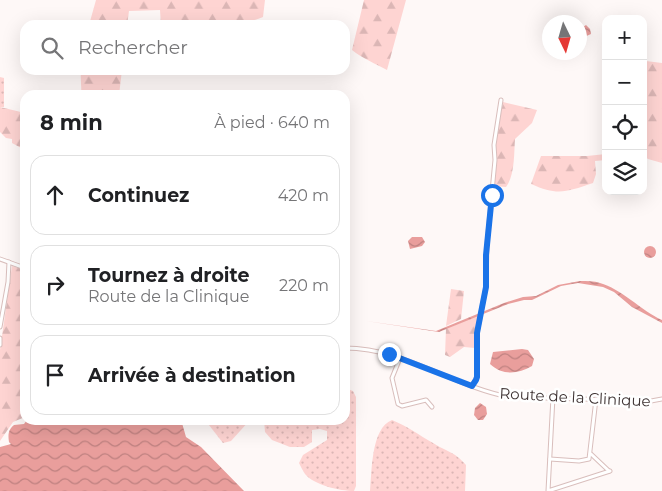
<!DOCTYPE html>
<html lang="fr">
<meta charset="utf-8">
<style>
body{margin:0;font-family:Montserrat,sans-serif;background:#f6f6f6;color:#202124}
.controls{position:absolute;right:15px;top:15px;display:grid;overflow:hidden;border-radius:10px;box-shadow:0 5px 20px #0002}
.controls button{width:45px;height:45px;display:grid;place-items:center;padding:0;border:0;border-bottom:1px solid #e0e0e0;background:#fff;color:#202124;font:25px sans-serif}
.compass{position:absolute;left:542px;top:15px;width:45px;height:45px;border-radius:50%;background:#fff;box-shadow:0 5px 20px #0002;rotate:175deg}
.stop{position:absolute;width:15px;height:15px;margin:-11px;border:4px solid #1a73e8;border-radius:50%;background:#fff}
.stop.end{background:#1a73e8;border-color:#fff;box-shadow:0 1px 5px #0008}
.list{margin:0;padding:0;list-style:none}
h2{display:flex;justify-content:space-between;align-items:center;height:65px;margin:0;padding:0 20px;font-size:21px}
h2 small{font-size:16px;font-weight:400;color:#757577}
.list li{display:grid;grid-template-columns:32px 1fr auto;gap:15px;align-items:center;box-sizing:border-box;height:80px;margin:0 10px 10px;padding:0 10px;border:1px solid #e0e0e0;border-radius:15px}
.list b{display:block;font-size:19px;white-space:nowrap}
.list p{margin:0;font-size:16px;white-space:nowrap;color:#757577}
.list em{font-size:16px;font-style:normal;color:#757577}
.icon{flex:none;width:28px;height:28px;fill:none;stroke:currentColor;stroke-width:2;stroke-linecap:round;stroke-linejoin:round}
.map{position:relative;flex:none;width:662px;height:491px;overflow:hidden}
.search{position:absolute;background:#fff;box-shadow:0 5px 20px #0002;left:20px;top:20px;width:330px;height:55px;display:flex;align-items:center;gap:12px;box-sizing:border-box;padding:0 18px;border-radius:15px;color:#757577;font-size:19px}
.panel{position:absolute;background:#fff;box-shadow:0 5px 20px #0002;left:20px;top:90px;width:330px;height:335px;border-radius:15px}
.map>svg:first-child{display:block}
</style>
<div class="map">
<svg width="662" height="491" viewBox="0 0 662 491">
<defs>
<pattern id="grass-dots" width="8" height="8" patternUnits="userSpaceOnUse" patternTransform="scale(1.25)"><rect width="8" height="8" fill="#fed4d2"/><path d="M2 2h.1M6 6h.1" fill="none" stroke="#dbb6b5" stroke-width="1.8" stroke-linecap="round"/></pattern>
<pattern id="forest-firs" width="22" height="20" patternUnits="userSpaceOnUse" patternTransform="scale(1.25)"><rect width="22" height="20" fill="#fed4d2"/><path d="M5 1l3.5 6h-7zM16 11l3.5 6h-7z" fill="#dbb6b5"/></pattern>
<pattern id="water-waves" width="16" height="10" patternUnits="userSpaceOnUse" patternTransform="scale(1.25)"><rect width="16" height="10" fill="#e99e9c"/><path d="M0 5q4-4 8 0t8 0" fill="none" stroke="#be8180"/></pattern>
</defs>
<rect width="100%" height="100%" fill="#fef8f7"/>
<!-- grass -->
<g fill="url(#grass-dots)">
<path d="M 0,77 L 4,78 L 4,107 L 0,107 Z"/>
<path d="M 345,388 L 353,391 L 356,397 L 356,486 L 354,491 C 340,491 314,485 305,474 C 303,471 301,467 299,463 L 303,455 L 327,440 L 327,431 L 320,429 L 312,430 L 312,442 L 304,447 L 290,447 L 272,440 L 265,432 L 264,420 L 345,420 Z"/>
<path d="M 205,420 L 250,420 L 231,441 L 223,443 Z"/>
<path d="M 392,420 C 407,426 419,435 433,443 C 447,452 454,451 466,465 L 465,491 L 370,491 C 372,471 371,428 392,420 Z"/>
</g>
<!-- forest -->
<g fill="url(#forest-firs)">
<path d="M 96,0 L 265,0 L 263,17 C 232,30 194,25 161,25 L 160,10 L 129,11 L 127,25 L 89,25 Z"/>
<path d="M 364,0 L 406,0 L 387,70 C 376,64 362,58 352,50 Z"/>
<path d="M 643,48 L 646,61 L 662,63 L 662,163 L 648,159 L 644,156 Z"/>
<path d="M 81,70 L 122,70 L 119,95 L 81,95 C 82,87 80,79 81,70 Z"/>
<path d="M 503,102 L 537,110 L 532,123 L 515,139 C 514,153 515,175 506,187 L 494,186 L 495,146 Z"/>
<path d="M 0,107 L 25,113 L 25,148 L 23,149 L 12,143 L 12,139 L 6,138 L 0,132 Z"/>
<path d="M 606,154 L 606,160 L 595,161 L 596,174 L 593,183 C 566,192 558,196 531,184 L 541,156 L 587,156 Z"/>
<path d="M 12,266 L 25,270 L 25,417 L 13,422 L 0,441 L 0,350 Z"/>
<path d="M 451,289 L 464,291 L 461,319 L 446,326 Z"/>
<path d="M 479,315 L 475,333 L 475,348 L 464,347 L 450,357 L 445,355 L 446,329 Z"/>
</g>
<!-- water -->
<g fill="url(#water-waves)">
<path d="M 586,25 L 590,29 L 591,34 L 582,38 L 580,36 L 580,29 Z"/>
<path d="M 412,237 L 422,237 L 425,242 L 422,246 L 410,249 L 408,241 Z"/>
<circle cx="650" cy="252" r="6"/>
<path d="M 580,281 C 587,281 594,281 600,283 C 620,288 642,311 662,320 L 662,323 L 632,307 L 614,292 L 603,287 L 578,283 L 561,286 L 532,300 L 524,300 L 508,304 L 439,332 L 366,321 L 436,331 L 504,303 L 523,297 L 536,296 L 558,285 Z"/>
<path d="M 522,349 L 528,350 L 534,359 L 532,366 C 518,374 503,376 490,364 L 493,352 Z"/>
<path d="M 480,403 L 486,407 L 487,414 L 483,420 L 478,420 L 474,415 L 475,408 Z"/>
<path d="M 27,420 L 179,420 L 182,423 L 186,437 L 201,447 L 244,491 L 0,491 L 0,447 L 11,444 L 9,442 C 8,434 8,430 14,425 L 24,424 Z"/>
</g>
<g fill="none" stroke-linecap="round" stroke-linejoin="round">
<defs>
<g id="minor">
<path d="M 0,259 L 25,268"/>
<path d="M 0,327 L 8,282 L 9,262"/>
<path d="M 0,338 L 0,345"/>
<path d="M 345,348 C 404,348 452,386 509,397 L 651,401 L 662,399"/>
<path d="M 400,358 L 392,378 L 398,404 L 402,406 L 426,400 L 432,407"/>
<path d="M 472,386 L 477,377 L 477,333 L 486,287 L 487,244 L 495,160 L 494,145 L 501,100"/>
<path d="M 553,397 L 548,491 L 610,471"/>
<path d="M 591,454 L 609,471"/>
<path d="M 550,459 L 579,461 L 589,459 L 596,399"/>
</g>
</defs>
<!-- minor casing -->
<use href="#minor" stroke="#d9bebc" stroke-width="5"/>
<!-- minor -->
<use href="#minor" stroke="#fff" stroke-width="3"/>
</g>
<g fill="none" stroke-linecap="round" stroke-linejoin="round">
<!-- route -->
<path stroke="#1a73e8" stroke-width="6" d="M 389,354 L 472,386 L 476,380 L 477,377 L 477,333 L 486,287 L 486,255 L 492,195"/>
</g>
<g text-anchor="middle" dominant-baseline="central" stroke-width="5" stroke-linejoin="round" paint-order="stroke">
<!-- street labels -->
<g font-size="15" fill="#3d3232" stroke="#fff">
<text transform="translate(575 397) rotate(3)">Route de la Clinique</text>
</g>
</g>
</svg>
<div class="controls">
<button>+</button>
<button>−</button>
<button><svg class="icon" aria-label="locate" viewBox="0 0 24 24"><circle cx="12" cy="12" r="6"/><path d="M12 2v4M12 18v4M2 12h4M18 12h4"/></svg></button>
<button><svg class="icon" aria-label="layers" viewBox="0 0 24 24"><path d="M12 4l9 5-9 5-9-5zM3 14l9 5 9-5"/></svg></button>
</div>
<svg class="compass" viewBox="-18 -18 36 36"><path d="M0-13l5 13h-10z" fill="#e53935"/><path d="M0 13l5-13h-10z" fill="#757577"/></svg>
<div class="stop" style="left:492px;top:195px"></div>
<div class="stop end" style="left:389px;top:354px"></div>
<div class="search"><svg class="icon" aria-label="search" viewBox="0 0 24 24"><circle cx="10" cy="10" r="6"/><path d="M15 15l6 6"/></svg>Rechercher</div>
<section class="panel">
<h2>8 min<small>À pied · 640 m</small></h2>
<ul class="list">
<li><svg class="icon" aria-label="ahead" viewBox="0 0 24 24"><path d="M12 20V5M6 11l6-6 6 6"/></svg><div><b>Continuez</b></div><em>420 m</em></li>
<li><svg class="icon" aria-label="right" viewBox="0 0 24 24"><path d="M7 20v-9h11M14 6l5 5-5 5"/></svg><div><b>Tournez à droite</b><p>Route de la Clinique</p></div><em>220 m</em></li>
<li><svg class="icon" aria-label="arrive" viewBox="0 0 24 24"><path d="M6 21V4h12l-3 4 3 4H6"/></svg><div><b>Arrivée à destination</b></div></li>
</ul>
</section>
</div>
